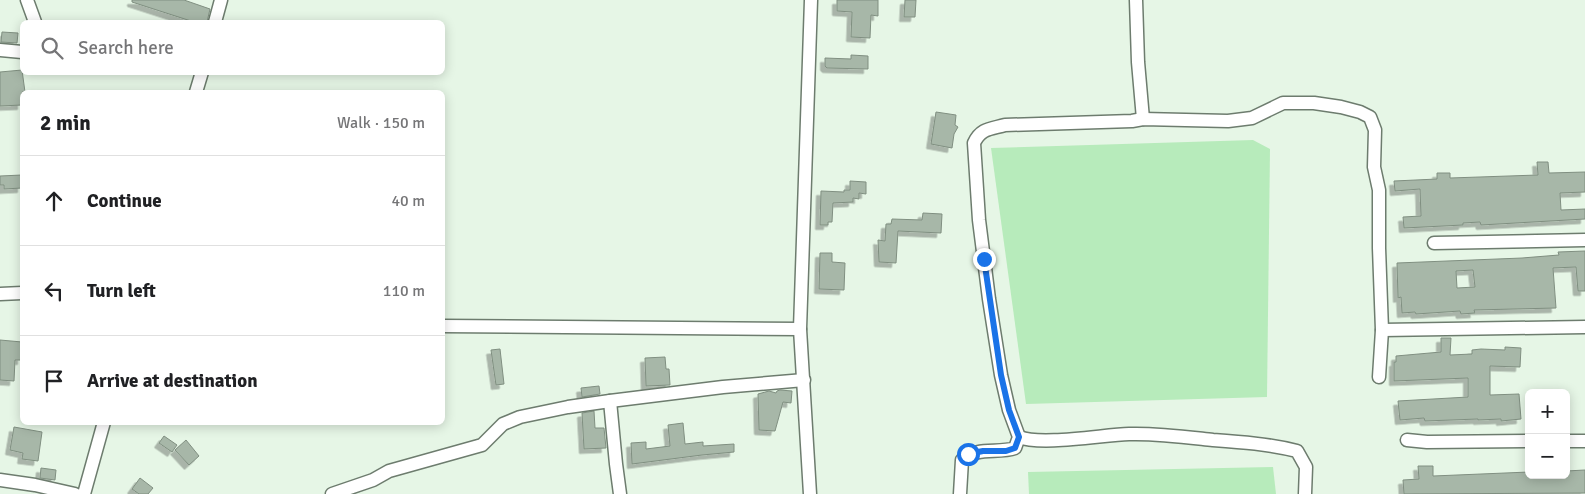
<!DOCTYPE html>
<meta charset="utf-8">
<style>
body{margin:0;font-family:Signika,sans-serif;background:#f6f6f6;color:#202124}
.controls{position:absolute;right:15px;bottom:15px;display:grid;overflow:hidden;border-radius:8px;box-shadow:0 2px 12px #0003}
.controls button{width:45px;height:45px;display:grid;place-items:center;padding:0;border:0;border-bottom:1px solid #e0e0e0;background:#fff;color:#202124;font:25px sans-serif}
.stop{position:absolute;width:15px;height:15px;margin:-11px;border:4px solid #1a73e8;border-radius:50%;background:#fff}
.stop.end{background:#1a73e8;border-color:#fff;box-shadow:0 1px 5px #0008}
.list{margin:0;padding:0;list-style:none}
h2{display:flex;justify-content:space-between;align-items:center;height:65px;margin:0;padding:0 20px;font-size:21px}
h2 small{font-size:16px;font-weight:400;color:#757577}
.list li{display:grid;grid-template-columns:32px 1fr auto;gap:15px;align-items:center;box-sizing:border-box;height:90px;padding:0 20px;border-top:1px solid #e0e0e0}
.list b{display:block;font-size:19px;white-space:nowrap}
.list em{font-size:16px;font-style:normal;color:#757577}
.icon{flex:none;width:28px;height:28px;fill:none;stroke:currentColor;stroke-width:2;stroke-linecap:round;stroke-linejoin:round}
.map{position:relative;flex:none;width:1585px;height:494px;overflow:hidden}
.search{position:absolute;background:#fff;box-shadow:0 2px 12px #0003;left:20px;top:20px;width:425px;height:55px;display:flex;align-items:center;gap:12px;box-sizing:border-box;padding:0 18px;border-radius:8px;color:#757577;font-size:19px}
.panel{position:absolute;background:#fff;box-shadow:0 2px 12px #0003;left:20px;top:90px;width:425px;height:335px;border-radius:8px}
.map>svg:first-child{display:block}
</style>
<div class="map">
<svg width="1585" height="494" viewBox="0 0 1585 494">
<defs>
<filter id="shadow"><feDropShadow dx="-4.5" dy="4.5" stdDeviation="0" flood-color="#0004"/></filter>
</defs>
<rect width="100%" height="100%" fill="#e6f6e6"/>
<!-- green -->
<g fill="#b7ebbb">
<path d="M 1253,140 L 1270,149 L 1267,397 L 1026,404 L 991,148 Z"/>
<path d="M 1273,467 L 1276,494 L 1029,494 L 1028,472 Z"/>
</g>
<!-- building -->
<g fill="#a7b7a8" stroke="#808f81" fill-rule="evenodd" filter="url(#shadow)">
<path d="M 132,0 L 184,0 L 210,9 L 207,22 L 194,22 L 132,2 Z"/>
<path d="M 837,0 L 878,0 L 878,16 L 871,15 L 870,38 L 851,37 L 852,12 L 837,11 Z"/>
<path d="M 905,0 L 916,0 L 915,17 L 904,17 Z"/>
<path d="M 2,32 L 18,33 L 17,43 L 1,42 Z"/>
<path d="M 851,55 L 868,56 L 868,69 L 827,68 L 825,66 L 825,58 L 851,59 Z"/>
<path d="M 22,70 L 25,92 L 22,92 L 22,105 L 0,106 L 0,72 Z"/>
<path d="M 936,112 L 956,115 L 955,125 L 958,127 L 954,134 L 952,148 L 931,144 Z"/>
<path d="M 1537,162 L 1548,162 L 1549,173 L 1585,172 L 1585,192 L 1560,193 L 1561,210 L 1585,209 L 1585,219 L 1481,225 L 1480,222 L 1463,223 L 1463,225 L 1404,228 L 1403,217 L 1421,216 L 1420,189 L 1395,191 L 1394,181 L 1437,179 L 1437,173 L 1450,173 L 1450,178 L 1538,175 Z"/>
<path d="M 22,175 L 22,188 L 4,189 L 4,185 L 0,185 L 0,176 Z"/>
<path d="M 850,181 L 866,182 L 866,194 L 859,193 L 859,199 L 853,198 L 853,202 L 833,203 L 832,222 L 828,222 L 828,225 L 820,225 L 821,191 L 844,192 L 844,190 L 850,190 Z"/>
<path d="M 923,213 L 942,214 L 941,233 L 898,231 L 896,263 L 879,262 L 878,240 L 885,241 L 886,224 L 891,224 L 892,219 L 922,220 Z"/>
<path d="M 1585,251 L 1585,291 L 1578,291 L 1576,267 L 1553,268 L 1556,308 L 1474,310 L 1475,313 L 1461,314 L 1460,311 L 1416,314 L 1415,312 L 1402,313 L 1401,297 L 1398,298 L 1397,263 L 1522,258 L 1559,255 L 1558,252 ZM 1473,270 L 1475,287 L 1457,288 L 1456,271 Z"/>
<path d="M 820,253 L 832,253 L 832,262 L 845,263 L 844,290 L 819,289 Z"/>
<path d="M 1441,338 L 1451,338 L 1450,355 L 1472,354 L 1472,350 L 1481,349 L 1505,350 L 1505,347 L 1521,348 L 1520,367 L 1490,366 L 1490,395 L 1519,394 L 1521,419 L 1501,421 L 1501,419 L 1478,420 L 1478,419 L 1425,421 L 1424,418 L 1400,420 L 1398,401 L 1468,397 L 1468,378 L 1394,381 L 1394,362 L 1396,362 L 1396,356 L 1441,352 Z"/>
<path d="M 0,340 L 22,342 L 22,360 L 15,360 L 14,381 L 0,380 Z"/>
<path d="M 500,349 L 504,384 L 496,385 L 491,350 Z"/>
<path d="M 665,357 L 666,369 L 669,369 L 670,385 L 646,386 L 645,358 Z"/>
<path d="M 599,386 L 600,394 L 582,397 L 581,388 Z"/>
<path d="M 780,390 L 792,391 L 791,403 L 783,402 L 775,431 L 759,430 L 758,394 L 769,391 L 776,393 L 777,391 Z"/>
<path d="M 594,411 L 595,428 L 604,428 L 606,448 L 584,449 L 582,413 Z"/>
<path d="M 683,423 L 685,444 L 703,442 L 703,446 L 734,444 L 734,452 L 702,455 L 632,464 L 631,443 L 646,442 L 646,449 L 670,446 L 668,425 Z"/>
<path d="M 14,427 L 42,432 L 38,461 L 22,459 L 23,453 L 10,450 Z"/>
<path d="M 164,436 L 177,445 L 172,452 L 159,443 Z"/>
<path d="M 186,440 L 199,456 L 189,465 L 175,450 Z"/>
<path d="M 1418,466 L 1433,466 L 1433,476 L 1529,472 L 1529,475 L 1566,475 L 1566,471 L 1585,470 L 1585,493 L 1404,494 L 1403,480 L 1419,479 Z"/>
<path d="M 41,468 L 56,470 L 55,480 L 40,478 Z"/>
<path d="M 140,478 L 153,488 L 148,494 L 139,494 L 132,489 Z"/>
</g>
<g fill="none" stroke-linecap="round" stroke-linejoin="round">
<defs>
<g id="minor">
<path d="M 27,0 L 35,22"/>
<path d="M 1136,0 L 1138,62 L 1143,119"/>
<path d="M 215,22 L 221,0"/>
<path d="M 0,50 L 22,52"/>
<path d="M 196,92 L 202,72"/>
<path d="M 1434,243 L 1585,240"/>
<path d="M 0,294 L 22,293"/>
<path d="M 442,326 L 800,329"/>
<path d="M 1382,330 L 1585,327"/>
<path d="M 610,401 L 616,464 L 620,494"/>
<path d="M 1019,437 C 1041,446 1102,435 1129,434 C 1157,433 1186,437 1213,440 C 1241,442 1269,444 1297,451 L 1306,467 L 1305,494"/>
<path d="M 1407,440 L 1427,442 L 1529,441"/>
<path d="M 1566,441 L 1585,441"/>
<path d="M 0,480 L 35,485 L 75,494"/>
<path d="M 84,494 L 104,422"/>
<path d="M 332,494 L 373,480 L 389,471 L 482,445 L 503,424 L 520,417 L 568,407 L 610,401 L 723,387 L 804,380"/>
<path d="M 810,494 L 800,329 L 811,0"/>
<path d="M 960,494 L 962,460 C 977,446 998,454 1015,448 L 1019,437 L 1009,410 L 1001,375 L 989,299 L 979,220 L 974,143 C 981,128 991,129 1005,125 L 1132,121 L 1143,119 L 1228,121 L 1252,118 L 1283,103 L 1314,103 L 1341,107 L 1360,112 L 1370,117 L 1375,130 L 1374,167 L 1379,190 L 1379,248 L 1382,330 L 1379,377"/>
</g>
</defs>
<!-- minor casing -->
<use href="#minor" stroke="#6d7c6e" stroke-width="15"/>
<!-- minor -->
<use href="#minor" stroke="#fff" stroke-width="12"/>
</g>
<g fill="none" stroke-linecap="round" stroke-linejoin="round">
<!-- route -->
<path stroke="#1a73e8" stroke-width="6" d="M 968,454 L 983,451 L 1006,451 L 1015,448 L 1019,437 L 1009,410 L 1001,375 L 984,259"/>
</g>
</svg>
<div class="controls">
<button>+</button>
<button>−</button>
</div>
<div class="stop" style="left:968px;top:454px"></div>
<div class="stop end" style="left:984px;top:259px"></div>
<div class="search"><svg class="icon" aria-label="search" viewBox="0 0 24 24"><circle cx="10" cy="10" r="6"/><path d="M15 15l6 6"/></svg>Search here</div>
<section class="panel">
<h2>2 min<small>Walk · 150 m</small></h2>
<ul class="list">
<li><svg class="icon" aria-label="ahead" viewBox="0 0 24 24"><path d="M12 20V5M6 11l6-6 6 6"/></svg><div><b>Continue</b></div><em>40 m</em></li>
<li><svg class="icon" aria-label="left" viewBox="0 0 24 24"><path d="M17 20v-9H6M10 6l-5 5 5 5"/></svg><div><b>Turn left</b></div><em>110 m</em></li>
<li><svg class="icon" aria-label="arrive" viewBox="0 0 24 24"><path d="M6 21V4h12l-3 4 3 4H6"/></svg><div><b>Arrive at destination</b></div></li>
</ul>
</section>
</div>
